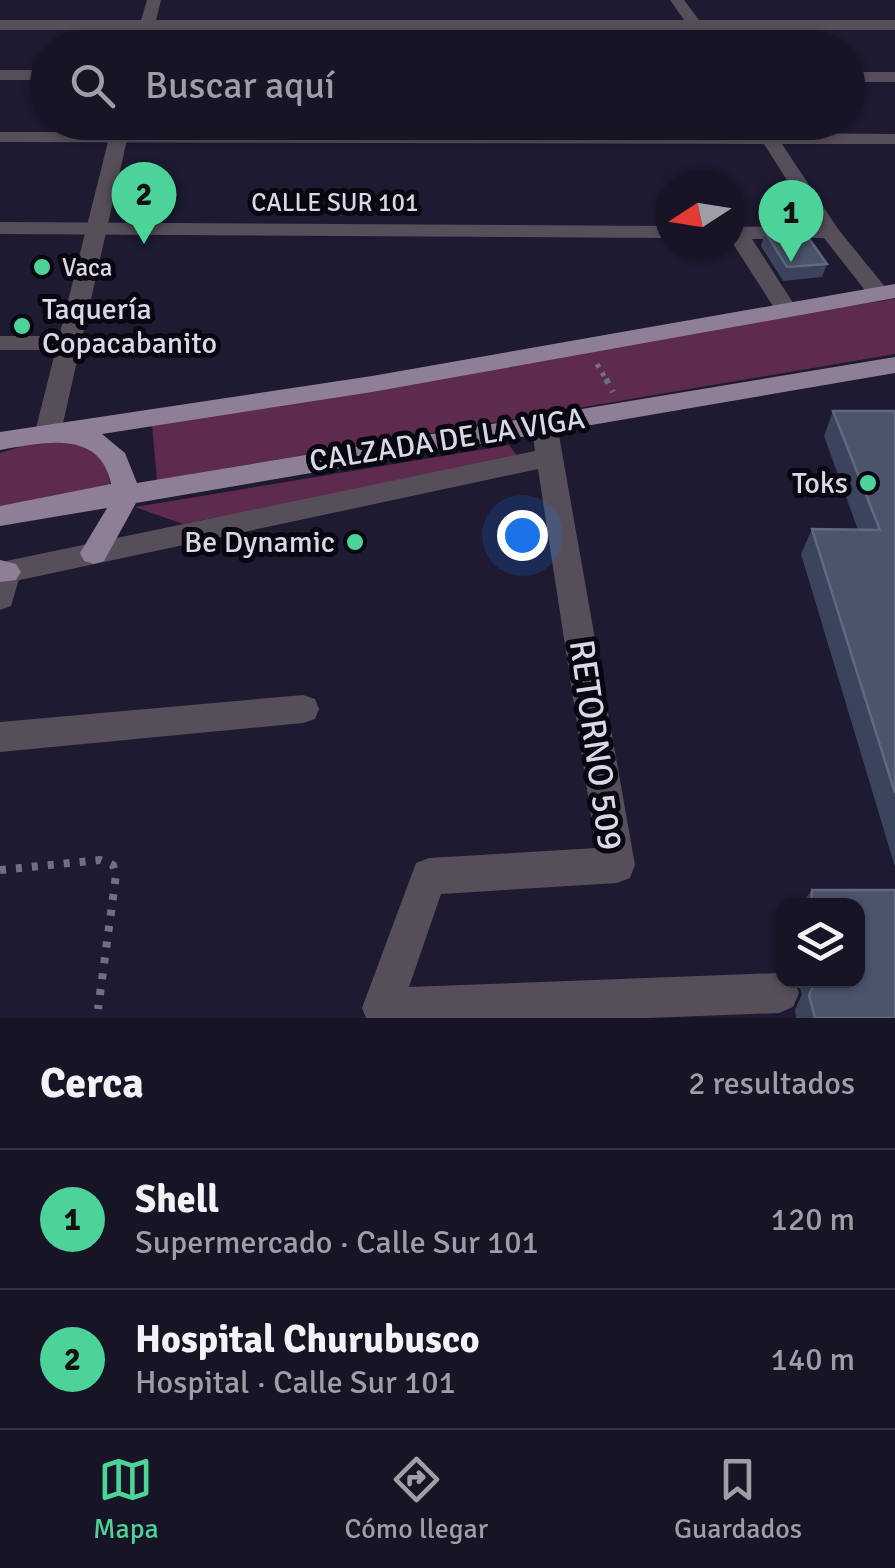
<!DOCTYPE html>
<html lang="es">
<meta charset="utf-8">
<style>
body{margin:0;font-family:Signika,sans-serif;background:#232132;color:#f1f3f6}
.controls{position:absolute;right:30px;bottom:30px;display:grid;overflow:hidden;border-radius:20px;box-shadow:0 2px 8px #0004}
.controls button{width:90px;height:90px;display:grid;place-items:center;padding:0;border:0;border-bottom:2px solid #353342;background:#161425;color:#f1f3f6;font:50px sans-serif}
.compass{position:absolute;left:655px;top:170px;width:90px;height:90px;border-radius:50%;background:#161425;box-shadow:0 2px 8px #0004;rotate:258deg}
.you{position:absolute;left:522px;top:535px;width:35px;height:35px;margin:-25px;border:8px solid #fff;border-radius:50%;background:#1a73e8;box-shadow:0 0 0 15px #1a73e833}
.badge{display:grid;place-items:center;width:65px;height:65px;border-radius:50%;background:#4cd39a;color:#111;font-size:32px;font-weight:700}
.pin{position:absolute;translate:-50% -82px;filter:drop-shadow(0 2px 5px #0008)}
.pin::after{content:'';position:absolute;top:52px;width:35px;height:30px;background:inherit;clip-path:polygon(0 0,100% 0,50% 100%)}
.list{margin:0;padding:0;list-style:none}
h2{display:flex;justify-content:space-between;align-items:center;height:130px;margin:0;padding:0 40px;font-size:42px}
h2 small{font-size:32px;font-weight:400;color:#9e9ea7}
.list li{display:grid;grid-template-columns:65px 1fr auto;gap:30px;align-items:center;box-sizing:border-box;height:140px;padding:0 40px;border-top:2px solid #353342}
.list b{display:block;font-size:38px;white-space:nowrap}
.list p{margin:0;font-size:32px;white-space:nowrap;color:#9e9ea7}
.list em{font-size:32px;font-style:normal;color:#9e9ea7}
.icon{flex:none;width:55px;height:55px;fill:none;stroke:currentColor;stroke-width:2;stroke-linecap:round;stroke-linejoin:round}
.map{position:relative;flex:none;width:895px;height:1018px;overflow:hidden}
.search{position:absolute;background:#161425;box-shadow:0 2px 8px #0004;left:30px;right:30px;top:30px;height:110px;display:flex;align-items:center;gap:25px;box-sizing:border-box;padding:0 35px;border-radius:55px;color:#9e9ea7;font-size:38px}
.sheet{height:410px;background:#161425}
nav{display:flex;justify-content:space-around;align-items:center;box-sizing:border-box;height:140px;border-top:2px solid #353342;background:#161425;font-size:28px;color:#9e9ea7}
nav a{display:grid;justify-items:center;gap:5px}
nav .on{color:#4cd39a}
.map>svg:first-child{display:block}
</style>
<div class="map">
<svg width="895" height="1018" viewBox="0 0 895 1018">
<rect width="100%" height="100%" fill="#1d1a31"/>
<!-- green -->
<g fill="#5e2b4e">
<path d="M 895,299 L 895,354 L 157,480 L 151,414 Z"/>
<path d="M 76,441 C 99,454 109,462 110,489 L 0,507 L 0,453 L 30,444 Z"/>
<path d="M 509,445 L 518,457 L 183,524 L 135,507 Z"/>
</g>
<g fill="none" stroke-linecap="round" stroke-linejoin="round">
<!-- path-far2 -->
<path stroke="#716f83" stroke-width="5" stroke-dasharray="4 6" stroke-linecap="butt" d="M 597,364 L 607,381"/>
<!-- path-far1 -->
<path stroke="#716f83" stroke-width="6" stroke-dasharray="5 8" stroke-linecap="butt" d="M 606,379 L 613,392"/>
<!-- path -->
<path stroke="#716f83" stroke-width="8" stroke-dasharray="6 10" stroke-linecap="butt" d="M 0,870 L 100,860 L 113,865 L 116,875 L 98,1009"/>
<!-- minor -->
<g fill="#564f5a" fill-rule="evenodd">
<path d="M 670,0 L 684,0 L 699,20 L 895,20 L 895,30 L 705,30 L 717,48 L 702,48 L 690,30 L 0,30 L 0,20 L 684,20 Z"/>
<rect x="0" y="70" width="48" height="10"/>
<rect x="848" y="72" width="47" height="10"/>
<path d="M 765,122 L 775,133 L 895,134 L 895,144 L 782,144 L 838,229 L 890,293 L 887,298 L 871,298 L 824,238 L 752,239 L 797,309 L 786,316 L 778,314 L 730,239 L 730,227 L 816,226 L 764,144 L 0,142 L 0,132 L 757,133 L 753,127 L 756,123 Z"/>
<path d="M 0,222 L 670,226 L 670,238 L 0,234 Z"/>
<path d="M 0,336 L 68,336 L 80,343 L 68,350 L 0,350 Z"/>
<path d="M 544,415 L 557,424 L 635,865 L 630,878 L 617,883 L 441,894 L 409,987 L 779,973 L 782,981 L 794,981 L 799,993 L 793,1007 L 779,1013 L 648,1018 L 366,1018 L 362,1008 L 416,863 L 429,858 L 596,848 L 538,469 L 6,583 L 0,582 L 0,562 L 6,561 L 535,451 L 531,424 Z"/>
<path d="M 303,695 L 315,699 L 319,709 L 315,719 L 303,723 L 0,752 L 0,722 Z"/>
</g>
<!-- tertiary -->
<g fill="#564f5a" fill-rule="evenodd">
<path d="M 147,0 L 161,0 L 149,48 L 133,48 Z"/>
<path d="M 113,122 L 131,122 L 61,432 L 57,438 L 39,438 L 35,432 Z"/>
<path d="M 6,561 L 16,564 L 21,572 L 11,606 L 0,610 L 0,562 Z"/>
</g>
<!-- primary -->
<g fill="#8e7f96" fill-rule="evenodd">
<path d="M 895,284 L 895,298 L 372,392 L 102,434 L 125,453 L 137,483 L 895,357 L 895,373 L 136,503 L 104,561 L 94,564 L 84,561 L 80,553 L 107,508 L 0,526 L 0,506 L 111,484 C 100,428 42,443 0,450 L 0,432 L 372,376 Z"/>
<path d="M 0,560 L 16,564 L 21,572 L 16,580 L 0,582 Z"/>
</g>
</g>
<!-- wall -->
<g fill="#3a445c">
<path d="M 765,232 L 827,264 L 822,277 L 783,281 L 761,246 Z"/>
<path d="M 833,411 L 895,411 L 895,867 L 801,554 L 812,529 L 858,530 L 824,436 Z"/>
<path d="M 812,890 L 895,890 L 895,1018 L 796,1018 L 795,1010 L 802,994 L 796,980 L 858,980 L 858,906 L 800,906 Z"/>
</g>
<!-- building -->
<g fill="#4b546b" stroke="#61697e" stroke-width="2.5">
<path d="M 803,230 L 827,264 L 787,267 L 765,232 Z"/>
<path d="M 833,411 L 895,411 L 895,793 L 812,529 L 880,530 Z"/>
<path d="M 812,890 L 895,890 L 895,1018 L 815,1018 L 809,995 L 816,980 L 858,980 L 858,906 L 811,906 Z"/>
</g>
<!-- markers -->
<g fill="#4cd39a" stroke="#080710" stroke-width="4">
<circle cx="42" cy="267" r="10"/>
<circle cx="22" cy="326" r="10"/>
<circle cx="868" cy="483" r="10"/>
<circle cx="355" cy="542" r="10"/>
</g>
<g text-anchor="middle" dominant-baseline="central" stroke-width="10" stroke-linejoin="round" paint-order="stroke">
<!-- far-street labels -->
<g font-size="25" fill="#d9d8e8" stroke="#080710">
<text x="335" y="202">CALLE SUR 101</text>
</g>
<!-- far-poi labels -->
<g font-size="25" fill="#d9d8e8" stroke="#080710" text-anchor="start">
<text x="62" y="267">Vaca</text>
</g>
<!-- poi labels -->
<g font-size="30" fill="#d9d8e8" stroke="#080710" text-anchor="end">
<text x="42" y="309" text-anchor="start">Taquería<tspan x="42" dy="34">Copacabanito</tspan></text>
<text x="848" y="483">Toks</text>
<text x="335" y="542">Be Dynamic</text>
</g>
<!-- street labels -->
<g font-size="30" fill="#d9d8e8" stroke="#080710">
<text transform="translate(447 440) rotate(-9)">CALZADA DE LA VIGA</text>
</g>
<!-- near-street labels -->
<g font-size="35" fill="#d9d8e8" stroke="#080710">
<text transform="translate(596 745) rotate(82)">RETORNO 509</text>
</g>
</g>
</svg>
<div class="controls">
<button><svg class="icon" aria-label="layers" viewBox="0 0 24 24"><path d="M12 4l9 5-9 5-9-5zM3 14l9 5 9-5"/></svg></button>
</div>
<svg class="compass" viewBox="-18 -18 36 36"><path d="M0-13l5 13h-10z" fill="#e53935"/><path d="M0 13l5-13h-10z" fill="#9e9ea7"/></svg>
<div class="you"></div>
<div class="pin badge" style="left:791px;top:262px">1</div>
<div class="pin badge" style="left:144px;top:244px">2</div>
<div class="search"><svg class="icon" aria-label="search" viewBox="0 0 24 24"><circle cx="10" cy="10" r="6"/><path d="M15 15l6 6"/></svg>Buscar aquí</div>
</div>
<section class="sheet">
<h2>Cerca<small>2 resultados</small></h2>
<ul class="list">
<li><span class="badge">1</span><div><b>Shell</b><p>Supermercado · Calle Sur 101</p></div><em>120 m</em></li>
<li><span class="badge">2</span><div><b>Hospital Churubusco</b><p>Hospital · Calle Sur 101</p></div><em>140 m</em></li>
</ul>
</section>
<nav>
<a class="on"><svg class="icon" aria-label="map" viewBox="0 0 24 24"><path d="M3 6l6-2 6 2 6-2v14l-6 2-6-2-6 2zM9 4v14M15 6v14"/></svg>Mapa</a>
<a><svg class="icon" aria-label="directions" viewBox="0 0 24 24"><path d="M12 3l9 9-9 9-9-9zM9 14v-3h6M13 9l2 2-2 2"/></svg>Cómo llegar</a>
<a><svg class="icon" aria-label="saved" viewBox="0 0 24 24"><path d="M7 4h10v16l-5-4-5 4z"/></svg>Guardados</a>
</nav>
